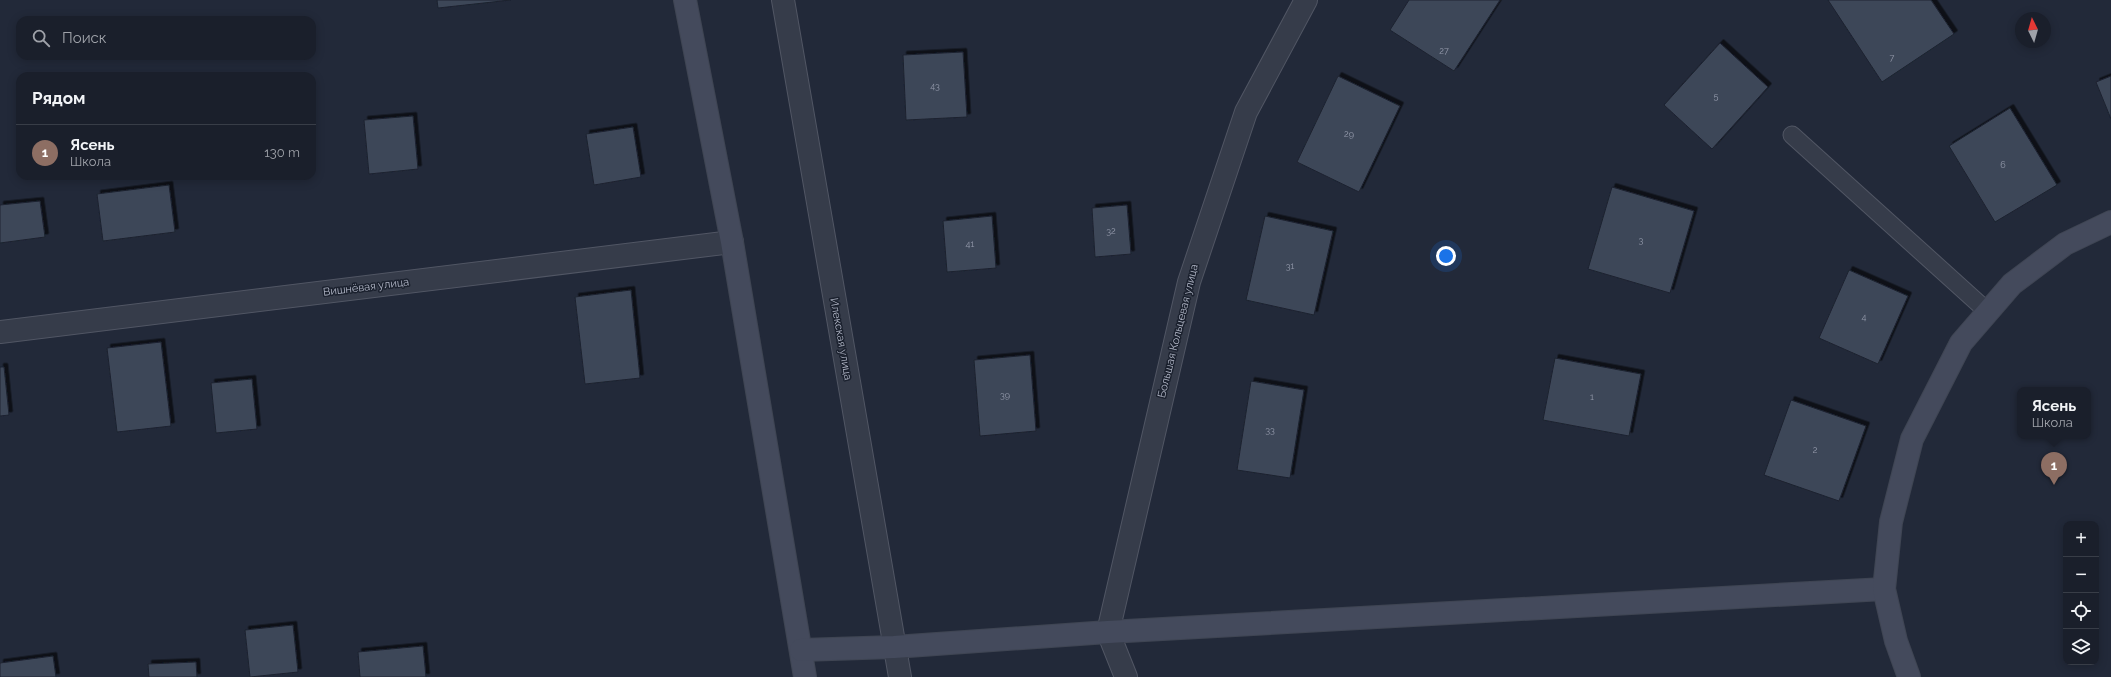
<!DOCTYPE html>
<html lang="ru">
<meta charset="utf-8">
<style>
body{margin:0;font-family:Raleway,sans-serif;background:#272c37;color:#f1f3f6}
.controls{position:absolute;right:12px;bottom:12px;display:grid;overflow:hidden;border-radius:8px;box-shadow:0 2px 10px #0003}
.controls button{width:36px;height:36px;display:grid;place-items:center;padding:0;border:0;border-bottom:1px solid #383d47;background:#1a1f2b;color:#f1f3f6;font:20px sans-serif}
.compass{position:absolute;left:2015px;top:12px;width:36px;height:36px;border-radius:50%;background:#1a1f2b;box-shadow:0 2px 10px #0003;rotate:355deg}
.you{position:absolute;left:1446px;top:256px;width:14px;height:14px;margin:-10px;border:3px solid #fff;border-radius:50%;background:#1a73e8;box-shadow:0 0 0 6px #1a73e833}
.badge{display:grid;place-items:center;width:26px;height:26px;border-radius:50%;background:#87a5f4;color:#fff;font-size:13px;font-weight:700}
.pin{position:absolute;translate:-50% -33px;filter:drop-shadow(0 1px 2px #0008)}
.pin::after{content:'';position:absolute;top:21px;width:14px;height:12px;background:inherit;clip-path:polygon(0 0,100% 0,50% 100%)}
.popup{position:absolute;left:2017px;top:387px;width:74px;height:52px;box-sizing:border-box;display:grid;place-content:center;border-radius:8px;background:#1a1f2b;filter:drop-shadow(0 1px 3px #0005);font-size:13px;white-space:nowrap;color:#9fa2a9}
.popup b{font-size:15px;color:#f1f3f6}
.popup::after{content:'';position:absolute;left:50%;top:100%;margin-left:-8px;border:8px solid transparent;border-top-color:#1a1f2b}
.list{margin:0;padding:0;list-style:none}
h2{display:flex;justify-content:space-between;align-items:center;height:52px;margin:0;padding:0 16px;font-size:17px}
h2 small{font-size:13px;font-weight:400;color:#9fa2a9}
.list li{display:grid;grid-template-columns:26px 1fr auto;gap:12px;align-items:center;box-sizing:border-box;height:56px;padding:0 16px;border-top:1px solid #383d47}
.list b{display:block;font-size:15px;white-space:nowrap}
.list p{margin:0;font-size:13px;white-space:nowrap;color:#9fa2a9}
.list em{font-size:13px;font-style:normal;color:#9fa2a9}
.icon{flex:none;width:22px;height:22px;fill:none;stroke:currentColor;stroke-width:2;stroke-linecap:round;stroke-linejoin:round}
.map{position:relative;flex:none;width:2111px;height:677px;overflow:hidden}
.search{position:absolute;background:#1a1f2b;box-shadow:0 2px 10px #0003;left:16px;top:16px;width:300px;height:44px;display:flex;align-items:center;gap:10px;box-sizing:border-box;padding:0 14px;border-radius:12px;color:#9fa2a9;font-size:15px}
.panel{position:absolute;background:#1a1f2b;box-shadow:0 2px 10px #0003;left:16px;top:72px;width:300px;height:108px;border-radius:12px}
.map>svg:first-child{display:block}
</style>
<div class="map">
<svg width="2111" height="677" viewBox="0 0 2111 677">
<defs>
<filter id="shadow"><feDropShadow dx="3.5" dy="-3.5" stdDeviation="0" flood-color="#0009"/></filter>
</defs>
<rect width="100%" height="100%" fill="#222939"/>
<!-- building -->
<g fill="#3e4759" stroke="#1d2330" filter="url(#shadow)">
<path d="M 437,0 L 511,0 L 438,8 Z"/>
<path d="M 1409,0 L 1500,0 L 1454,71 L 1390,30 Z"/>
<path d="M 1828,0 L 1931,0 L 1954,34 L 1882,82 Z"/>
<path d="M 1720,43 L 1768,87 L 1712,149 L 1664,105 Z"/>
<path d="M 963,52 L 967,117 L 906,120 L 903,55 Z"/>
<path d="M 1338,76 L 1400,106 L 1359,192 L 1297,162 Z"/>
<path d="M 2111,76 L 2111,119 L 2096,82 Z"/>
<path d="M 2010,108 L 2057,185 L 1995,222 L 1949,146 Z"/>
<path d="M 413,116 L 418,169 L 369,174 L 364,120 Z"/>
<path d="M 633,127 L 641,177 L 594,185 L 586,134 Z"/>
<path d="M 169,185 L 175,232 L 103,241 L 97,194 Z"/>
<path d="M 1612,187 L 1694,211 L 1670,293 L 1588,269 Z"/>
<path d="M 40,201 L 45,237 L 0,243 L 0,205 Z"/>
<path d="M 1127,205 L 1131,254 L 1095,257 L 1092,208 Z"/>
<path d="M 992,216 L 996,268 L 947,272 L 943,221 Z"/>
<path d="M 1265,216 L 1333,231 L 1314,315 L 1246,300 Z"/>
<path d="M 1849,270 L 1908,296 L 1878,364 L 1819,338 Z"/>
<path d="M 631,290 L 640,378 L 585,384 L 575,297 Z"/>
<path d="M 161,342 L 171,426 L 117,432 L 107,348 Z"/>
<path d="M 1030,355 L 1036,431 L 980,436 L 974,360 Z"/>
<path d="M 1555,358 L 1641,374 L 1629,436 L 1543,420 Z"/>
<path d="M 0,367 L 4,367 L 9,415 L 0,416 Z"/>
<path d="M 252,379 L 257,429 L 216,433 L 211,383 Z"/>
<path d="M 1251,381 L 1304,390 L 1290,478 L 1237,470 Z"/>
<path d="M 1791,400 L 1866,426 L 1839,501 L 1764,475 Z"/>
<path d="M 293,625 L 298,672 L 250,677 L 245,630 Z"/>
<path d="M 423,646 L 426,677 L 360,677 L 358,652 Z"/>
<path d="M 53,656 L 56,677 L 0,677 L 0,663 Z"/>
<path d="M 196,662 L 197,677 L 149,677 L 148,664 Z"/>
</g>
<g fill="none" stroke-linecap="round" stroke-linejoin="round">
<defs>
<path id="lane" d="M 1792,135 L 1988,312"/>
<g id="street">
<path d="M 783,0 L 900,677"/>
<path d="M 0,332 L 732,242"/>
<path d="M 1126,677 L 1108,632 L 1189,282 L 1246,112 L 1306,0"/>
</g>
<g id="secondary">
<path d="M 685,0 L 732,242 L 805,677"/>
<path d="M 801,650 L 894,647 L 1108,632 L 1884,589"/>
<path d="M 1909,677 L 1896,641 L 1884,589 L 1891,522 L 1912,439 L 1961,343 L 2012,284 L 2065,244 L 2111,222"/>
</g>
</defs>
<!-- lane casing -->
<use href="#lane" stroke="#515664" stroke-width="19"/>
<!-- street casing -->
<use href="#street" stroke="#515664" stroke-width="24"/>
<!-- secondary casing -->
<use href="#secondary" stroke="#3f4553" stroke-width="24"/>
<!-- lane -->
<use href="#lane" stroke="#363c4a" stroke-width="17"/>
<!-- street -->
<use href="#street" stroke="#363c4a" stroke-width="22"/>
<!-- secondary -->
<use href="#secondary" stroke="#444a5c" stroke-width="22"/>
</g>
<g text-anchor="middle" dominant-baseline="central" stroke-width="3" stroke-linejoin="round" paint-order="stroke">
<!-- number labels -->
<g font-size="9" fill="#949aab">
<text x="1444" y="51">27</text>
<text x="1892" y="58">7</text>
<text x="935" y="86">43</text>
<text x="1716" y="96">5</text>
<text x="1349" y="134">29</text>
<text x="2003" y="165">6</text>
<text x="1111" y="231">32</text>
<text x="1641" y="240">3</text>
<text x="970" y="244">41</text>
<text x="1290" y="266">31</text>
<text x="1864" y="317">4</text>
<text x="1005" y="395">39</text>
<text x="1592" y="397">1</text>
<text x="1270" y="430">33</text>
<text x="1815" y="450">2</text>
</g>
<!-- street labels -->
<g font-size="11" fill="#b1b6c6" stroke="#1b212e">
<text transform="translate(366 287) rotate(-7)">Вишнёвая улица</text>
<text transform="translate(1178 331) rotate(-76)">Большая Кольцевая улица</text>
<text transform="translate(841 339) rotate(80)">Илекская улица</text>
</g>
</g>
</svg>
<div class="controls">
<button>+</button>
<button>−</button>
<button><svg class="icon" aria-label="locate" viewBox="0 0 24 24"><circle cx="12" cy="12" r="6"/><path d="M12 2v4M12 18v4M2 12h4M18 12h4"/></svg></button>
<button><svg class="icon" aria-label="layers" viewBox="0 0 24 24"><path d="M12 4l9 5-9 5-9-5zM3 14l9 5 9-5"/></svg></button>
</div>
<svg class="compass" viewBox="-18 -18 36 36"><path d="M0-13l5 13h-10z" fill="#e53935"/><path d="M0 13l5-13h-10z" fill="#9fa2a9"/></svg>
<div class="you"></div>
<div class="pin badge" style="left:2054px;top:485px;background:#8d6e63">1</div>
<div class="popup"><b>Ясень</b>Школа</div>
<div class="search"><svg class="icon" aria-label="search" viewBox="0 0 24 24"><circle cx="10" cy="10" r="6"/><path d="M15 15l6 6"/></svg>Поиск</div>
<section class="panel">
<h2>Рядом<small></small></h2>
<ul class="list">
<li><span class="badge" style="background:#8d6e63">1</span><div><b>Ясень</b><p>Школа</p></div><em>130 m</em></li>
</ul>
</section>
</div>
